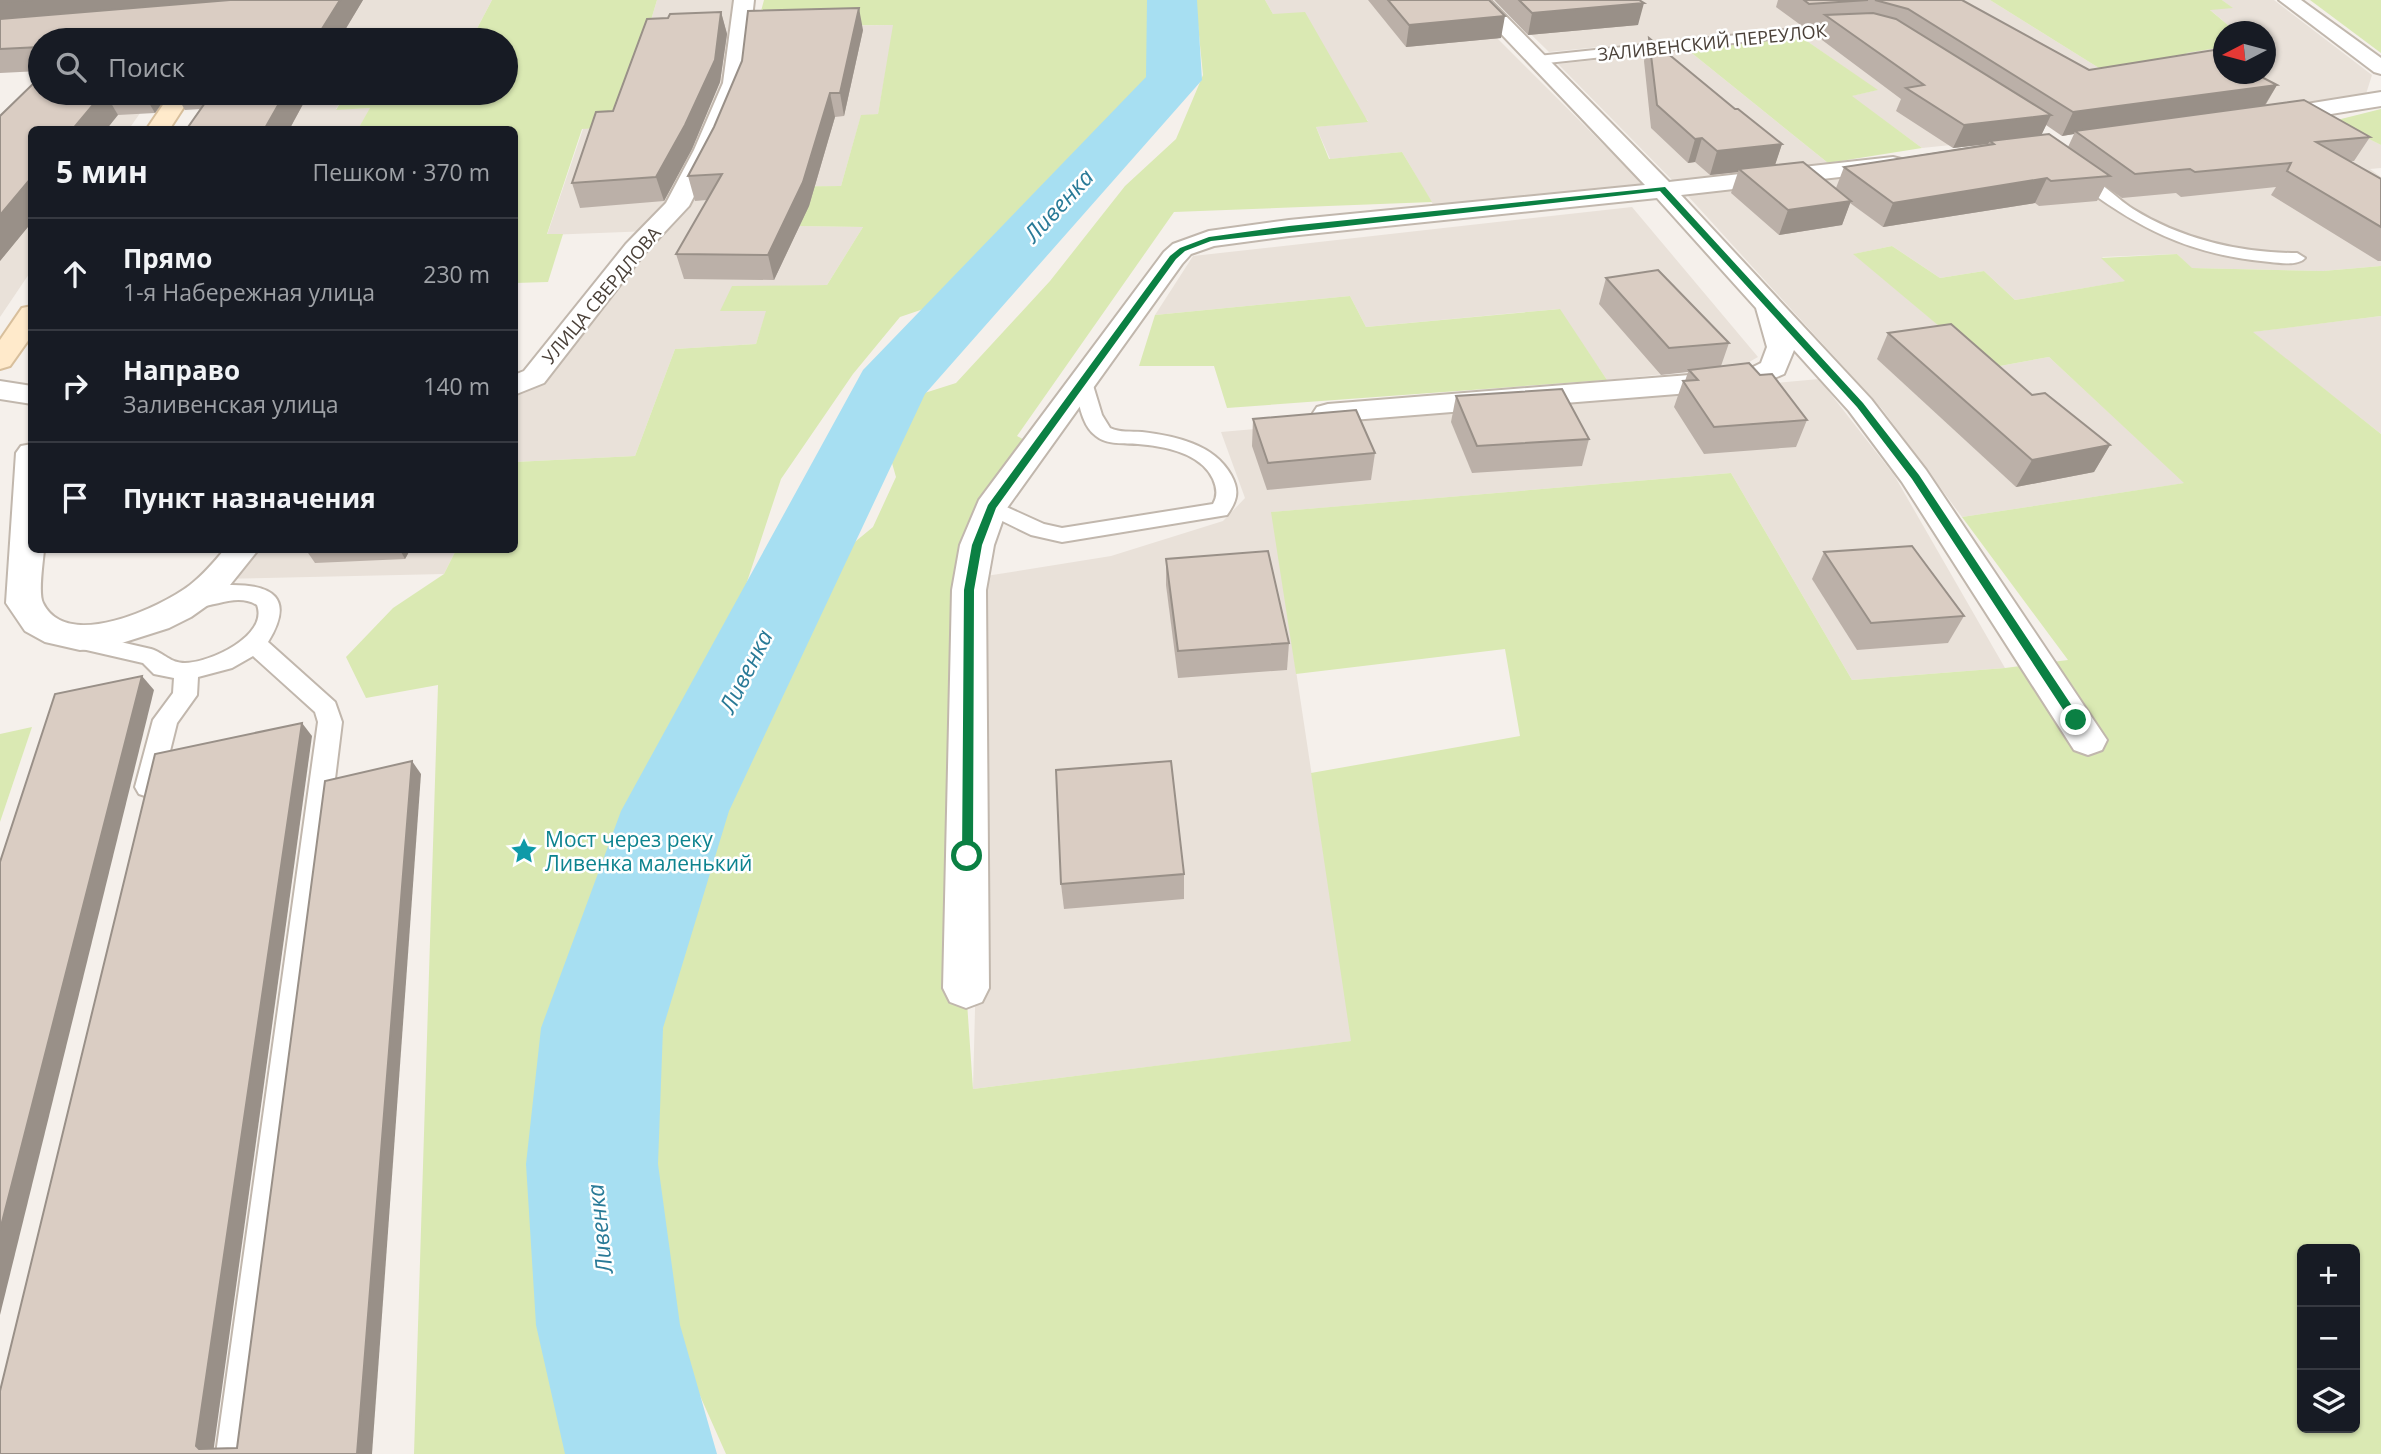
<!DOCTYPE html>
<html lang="ru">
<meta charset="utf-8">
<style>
body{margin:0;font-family:"Open Sans",sans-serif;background:#242831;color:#f1f3f6}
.controls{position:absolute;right:21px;bottom:21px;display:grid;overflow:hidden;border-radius:10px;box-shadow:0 2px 5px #0004}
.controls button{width:63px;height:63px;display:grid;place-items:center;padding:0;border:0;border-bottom:2px solid #363941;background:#171b24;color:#f1f3f6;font:35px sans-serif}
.compass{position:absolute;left:2213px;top:21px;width:63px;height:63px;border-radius:50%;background:#171b24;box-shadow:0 2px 5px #0004;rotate:264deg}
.stop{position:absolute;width:21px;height:21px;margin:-16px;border:5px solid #0b8043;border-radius:50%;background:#fff}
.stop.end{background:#0b8043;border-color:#fff;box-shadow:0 2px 7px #0008}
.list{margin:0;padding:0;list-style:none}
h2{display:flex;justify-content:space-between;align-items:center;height:91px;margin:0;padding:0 28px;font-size:30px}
h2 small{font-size:23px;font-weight:400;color:#9ea1a6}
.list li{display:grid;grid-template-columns:46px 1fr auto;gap:21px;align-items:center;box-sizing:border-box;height:112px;padding:0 28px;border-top:2px solid #363941}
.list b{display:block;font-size:26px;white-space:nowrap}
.list p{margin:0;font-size:23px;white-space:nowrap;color:#9ea1a6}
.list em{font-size:23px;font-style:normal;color:#9ea1a6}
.icon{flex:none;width:38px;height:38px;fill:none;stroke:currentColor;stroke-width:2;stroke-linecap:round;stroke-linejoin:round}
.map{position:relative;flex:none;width:2381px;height:1454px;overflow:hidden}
.search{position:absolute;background:#171b24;box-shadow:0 2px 5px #0004;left:28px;top:28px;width:490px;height:77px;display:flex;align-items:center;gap:18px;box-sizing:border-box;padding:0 24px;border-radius:38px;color:#9ea1a6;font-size:26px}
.panel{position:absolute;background:#171b24;box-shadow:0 2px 5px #0004;left:28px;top:126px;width:490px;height:427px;border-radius:10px}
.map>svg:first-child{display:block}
</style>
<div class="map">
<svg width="2381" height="1454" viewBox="0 0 2381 1454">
<rect width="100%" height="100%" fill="#f5f0eb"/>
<!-- residential -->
<g fill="#e9e1d9">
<path d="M 272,0 L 492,0 L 471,40 L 246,40 Z"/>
<path d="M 657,0 L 744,0 L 740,27 L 894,25 L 878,114 L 861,116 L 841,186 L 740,187 L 727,225 L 863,227 L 827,285 L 732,287 L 767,310 L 756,344 L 675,349 L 635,456 L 515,462 L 514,386 L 651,231 L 547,235 L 583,129 L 631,88 Z"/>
<path d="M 1265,0 L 1459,0 L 1644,185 L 1435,208 L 1402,152 L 1330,159 L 1316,127 L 1368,121 L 1273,14 Z"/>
<path d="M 1496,0 L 1990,0 L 2147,98 L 2244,85 L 2185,52 L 2223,47 L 2224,74 L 2266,74 L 2266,32 L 2235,31 L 2209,9 L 2231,7 L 2222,0 L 2274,0 L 2372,75 L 2366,94 L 2065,135 L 1900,30 L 1860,21 L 1549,52 Z"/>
<path d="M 1859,32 L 2019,138 L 1922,148 L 1851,96 L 1877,90 L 1801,37 Z"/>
<path d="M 1688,50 L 1828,163 L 1673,181 L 1558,64 Z"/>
<path d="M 154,93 L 129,129 L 32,130 L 31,271 L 0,317 L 0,139 Z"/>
<path d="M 211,93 L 346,93 L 336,109 L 371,108 L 358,129 L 187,130 Z"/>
<path d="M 2333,121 L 2381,145 L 2381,168 L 2370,169 L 2381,177 L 2381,266 L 2323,271 L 2191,268 L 2177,254 L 2102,257 L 2126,281 L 2015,300 L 1984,271 L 1940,278 L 1892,246 L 1854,254 L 1989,368 L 2049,357 L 2185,483 L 1962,517 L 1882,409 L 1687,195 Z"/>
<path d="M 1632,207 L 1758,357 L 1742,366 L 1607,380 L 1559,309 L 1366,327 L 1350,296 L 1155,315 L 1193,256 Z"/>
<path d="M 2381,316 L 2381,434 L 2252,332 Z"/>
<path d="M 1819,379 L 1894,475 L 2005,668 L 1852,680 L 1731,473 L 1272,512 L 1352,1041 L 973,1089 L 986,576 L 1111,556 L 1223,521 L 1245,498 L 1221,432 Z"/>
<path d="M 241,550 L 456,550 L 444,574 L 217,579 Z"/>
</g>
<!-- green -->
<g fill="#dae9b3" fill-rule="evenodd">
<path d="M 492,0 L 657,0 L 631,87 L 642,125 L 582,129 L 547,234 L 563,234 L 548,282 L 515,283 L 514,130 L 358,129 L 370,108 L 336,110 L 346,93 L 506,93 L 506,40 L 471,40 Z"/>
<path d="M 764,0 L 1150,0 L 1157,38 L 1152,82 L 1117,127 L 950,300 L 900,317 L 853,374 L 781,479 L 740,603 L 610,874 L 574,1002 L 546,1143 L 555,1350 L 583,1454 L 414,1454 L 438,685 L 366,698 L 346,657 L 393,608 L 444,574 L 456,550 L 514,550 L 515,462 L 635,456 L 675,349 L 756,344 L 766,311 L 720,311 L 732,286 L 827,285 L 863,227 L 726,225 L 740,187 L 841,186 L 861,115 L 878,114 L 893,25 L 757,26 Z"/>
<path d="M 1190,0 L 1265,0 L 1273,14 L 1305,12 L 1368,122 L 1316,127 L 1329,159 L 1402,152 L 1432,202 L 1174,212 L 1017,436 L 1036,446 L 977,545 L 966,988 L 973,1089 L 1351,1041 L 1311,773 L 1520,736 L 1505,649 L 1296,674 L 1271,512 L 1731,473 L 1852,680 L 2005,668 L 2068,660 L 1962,517 L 2184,483 L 2049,357 L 1989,368 L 1853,254 L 1892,246 L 1940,278 L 1984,271 L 2015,300 L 2125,281 L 2101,258 L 2177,254 L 2192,268 L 2323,271 L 2381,266 L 2381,316 L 2253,332 L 2381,434 L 2381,1454 L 726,1454 L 685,1362 L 653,1220 L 645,1062 L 671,936 L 707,881 L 714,835 L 776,686 L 801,609 L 816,574 L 873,527 L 896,477 L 886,442 L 888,422 L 912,397 L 956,383 L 1050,281 L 1125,186 L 1176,139 L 1203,75 L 1197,15 ZM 2302,1249 L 2355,1249 L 2355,1428 L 2302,1428 Z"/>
<path d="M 1990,0 L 2222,0 L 2233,8 L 2210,10 L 2235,31 L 2224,32 L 2223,47 L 2186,53 L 2246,86 L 2147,98 Z"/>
<path d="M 2310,0 L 2381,0 L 2381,53 Z"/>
<path d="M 1801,37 L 1878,90 L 1852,96 L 1922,148 L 1828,163 L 1688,50 Z"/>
<path d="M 2381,109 L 2381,145 L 2333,121 Z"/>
<path d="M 1350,296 L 1366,327 L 1560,309 L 1607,380 L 1227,408 L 1214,366 L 1139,366 L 1155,315 Z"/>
<path d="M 32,727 L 0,822 L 0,734 Z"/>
</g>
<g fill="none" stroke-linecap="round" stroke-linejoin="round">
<!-- river -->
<path fill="#a7dff2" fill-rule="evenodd" d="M 1147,0 L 1197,0 L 1202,80 L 925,394 L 729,811 L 663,1028 L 658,1164 L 680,1325 L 717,1454 L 565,1454 L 536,1325 L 526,1164 L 541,1028 L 621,811 L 863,370 L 1146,77 Z"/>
<defs>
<g id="lane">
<path d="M 1851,23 L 1855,24 L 1855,30 L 1538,64 L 1531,60 L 1538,56 Z"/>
<path d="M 2075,169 C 2093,174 2116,198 2133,209 C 2181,239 2240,253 2297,253 L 2305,258 C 2298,266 2281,263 2270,262 C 2187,255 2134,226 2070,177 L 2067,174 L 2070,171 Z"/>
<path d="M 1083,376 L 1092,382 L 1102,415 L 1110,428 C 1120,433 1131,431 1142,432 C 1175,436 1214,444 1231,475 C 1240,491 1237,501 1227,515 L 1062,542 L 1031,535 L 984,512 L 981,507 L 984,502 L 991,500 L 1044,524 L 1062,528 L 1213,504 C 1218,496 1217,488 1213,479 C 1201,453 1164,446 1138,444 C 1125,443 1107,445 1096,436 C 1080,424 1079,399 1074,382 Z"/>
<path d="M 228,585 C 273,584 295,598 268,642 L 335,702 L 342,722 L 252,1454 L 216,1454 L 318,722 L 315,712 L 253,656 L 232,668 L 198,677 L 197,695 L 177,723 L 161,787 L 157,794 L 148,797 L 139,794 L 135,787 L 153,720 L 173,693 L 174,678 L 154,674 L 143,663 L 69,646 L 65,640 L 69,634 L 77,632 L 151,649 C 164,653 170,663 185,663 C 209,663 269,636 257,605 C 234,591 210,612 187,605 L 184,600 L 187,595 Z"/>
</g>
<g id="street">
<path d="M 734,0 L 754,0 L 745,83 L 718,150 L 689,206 L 644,254 L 544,383 L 514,395 L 514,375 L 524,371 L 626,244 L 666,203 L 694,150 L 723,83 Z"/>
<path d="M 1469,0 L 1490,0 L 1669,182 L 1893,157 L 1901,159 L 1905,164 L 1901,169 L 1893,171 L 1681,195 L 1871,399 L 1926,470 L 2107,740 L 2102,750 L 2088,755 L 2074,750 L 1902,482 L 1849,411 L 1794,350 L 1784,374 L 1760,384 L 1702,392 L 1328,422 L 1317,419 L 1313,413 L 1317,407 L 1328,404 L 1702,374 L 1753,367 L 1761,363 L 1767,347 L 1756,308 L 1657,198 L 1289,236 L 1214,246 L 1191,254 L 1182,264 L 1007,508 L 994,545 L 986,590 L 989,988 L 982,1002 L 966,1008 L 950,1002 L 943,988 L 952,590 L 960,545 L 979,500 L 1164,252 L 1173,244 L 1209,231 L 1289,220 L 1645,185 Z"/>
<path d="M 2279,0 L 2301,0 L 2381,58 L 2381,74 L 2374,72 Z"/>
<path d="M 2381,92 L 2381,106 L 2269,124 L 2261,122 L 2258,117 L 2261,112 L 2269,110 Z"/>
<path d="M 0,381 L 32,386 L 32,404 L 0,399 Z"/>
<path d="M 32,444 L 32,550 L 44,550 C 43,562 38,594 43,603 C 67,652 161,607 190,585 C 203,575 214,562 224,550 L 258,550 L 222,595 L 191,617 L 169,628 L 106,648 L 80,650 L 45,642 L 25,631 L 6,603 L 16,453 L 21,446 Z"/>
</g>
<g id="secondary">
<path d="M 171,93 L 193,93 L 169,130 L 146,130 Z"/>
<path d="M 32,306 L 32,335 L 10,366 L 0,369 L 0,340 L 22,308 Z"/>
</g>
</defs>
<!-- lane casing -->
<use href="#lane" stroke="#c1b7ad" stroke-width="4"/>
<!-- street casing -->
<use href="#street" stroke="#c1b7ad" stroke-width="4"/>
<!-- secondary casing -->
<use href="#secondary" stroke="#d8bf9c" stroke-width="4"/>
<!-- lane -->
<use href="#lane" fill="#fff" fill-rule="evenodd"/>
<!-- street -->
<use href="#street" fill="#fff" fill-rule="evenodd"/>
<!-- secondary -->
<use href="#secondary" fill="#ffeacb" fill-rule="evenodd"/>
</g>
<!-- wall -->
<g fill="#bbb0a8" fill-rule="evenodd">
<path d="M 0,0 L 363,0 L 339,40 L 40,40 L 40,71 L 0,73 Z"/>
<path d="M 1368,0 L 1489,0 L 1501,38 L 1406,47 Z"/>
<path d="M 1494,0 L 1639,0 L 1638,25 L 1528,35 Z"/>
<path d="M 1778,0 L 1962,0 L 2089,70 L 2277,85 L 2265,106 L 2370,137 L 2354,161 L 2350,161 L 2381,179 L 2381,261 L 2378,261 L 2271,195 L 2276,187 L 2181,197 L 2176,193 L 2122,198 L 2105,186 L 2097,201 L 2039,206 L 2035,203 L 1883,227 L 1850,203 L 1842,225 L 1779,235 L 1731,193 L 1738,172 L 1710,175 L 1695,162 L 1688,163 L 1651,128 L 1644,61 L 1649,38 L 1735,109 L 1782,144 L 1775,165 L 1836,188 L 1844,167 L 1988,144 L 1953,148 L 1896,111 L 1901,99 L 1818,37 L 1822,24 L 1802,26 L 1776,7 ZM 2046,125 L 2062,136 L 2074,134 L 2068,147 L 2041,135 Z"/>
<path d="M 721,12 L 727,34 L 720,82 L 692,149 L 664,201 L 580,208 L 572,183 L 668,18 Z"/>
<path d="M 863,30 L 844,116 L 835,117 L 809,206 L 774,280 L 684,279 L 676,254 L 707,200 L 695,201 L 688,176 L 714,127 L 742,61 Z"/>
<path d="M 40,93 L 169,93 L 155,113 L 118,115 L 32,130 L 32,222 L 0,261 Z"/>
<path d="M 175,93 L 309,93 L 289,130 L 186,130 L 200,109 L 185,110 Z"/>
<path d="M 1606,278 L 1729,343 L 1721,366 L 1807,420 L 1796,447 L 1704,454 L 1674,407 L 1683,381 L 1685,381 L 1688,372 L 1661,375 L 1599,304 Z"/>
<path d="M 1888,333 L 2032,395 L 2110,445 L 2094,472 L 2016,487 L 1877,359 Z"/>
<path d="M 1456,396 L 1589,439 L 1582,466 L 1472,473 L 1451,422 Z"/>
<path d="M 1253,419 L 1375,453 L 1371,480 L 1267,490 L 1252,446 Z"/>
<path d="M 306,550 L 410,550 L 405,559 L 315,563 Z"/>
<path d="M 1824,552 L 1964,616 L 1948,643 L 1857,650 L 1812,579 Z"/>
<path d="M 1166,559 L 1289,643 L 1287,670 L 1178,678 L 1166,585 Z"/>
<path d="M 1184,874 L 1184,899 L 1064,909 L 1061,884 Z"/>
</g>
<!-- shaded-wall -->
<g fill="#999088">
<path d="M 32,0 L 232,0 L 0,25 L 0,2 Z"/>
<path d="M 340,0 L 363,0 L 339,40 L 315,40 Z"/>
<path d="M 1644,3 L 1638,25 L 1528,35 L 1532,13 Z"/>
<path d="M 859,8 L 863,30 L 844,116 L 840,93 Z"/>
<path d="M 721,12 L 727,34 L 720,82 L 692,149 L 664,201 L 656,177 Z"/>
<path d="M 1505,16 L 1501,38 L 1406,47 L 1409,25 Z"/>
<path d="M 2277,85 L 2263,108 L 2075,131 L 2074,134 L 2062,136 L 2073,112 Z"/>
<path d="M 103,93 L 105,93 L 118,115 L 106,130 L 72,130 Z"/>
<path d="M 143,93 L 169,93 L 155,113 Z"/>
<path d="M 285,93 L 309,93 L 289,130 L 264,130 Z"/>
<path d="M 830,93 L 835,117 L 809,206 L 774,280 L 768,255 Z"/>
<path d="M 2051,115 L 2040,138 L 1990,141 L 1988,144 L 1953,148 L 1964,125 Z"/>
<path d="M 1702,138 L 1695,162 L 1688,163 L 1695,139 Z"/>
<path d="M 1782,144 L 1774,168 L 1739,169 L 1738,172 L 1710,175 L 1717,151 Z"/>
<path d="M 32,177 L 32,222 L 0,261 L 0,215 Z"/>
<path d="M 2047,178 L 2035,203 L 1883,227 L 1893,203 Z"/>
<path d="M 1851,201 L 1842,225 L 1779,235 L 1788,210 Z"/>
<path d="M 2110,445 L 2094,472 L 2016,487 L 2032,460 Z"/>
<path d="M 400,550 L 410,550 L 405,559 Z"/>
<path d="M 142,676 L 154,690 L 0,1315 L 0,1230 Z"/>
<path d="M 302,723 L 312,736 L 213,1454 L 199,1449 L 196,1446 Z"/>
<path d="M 412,761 L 421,774 L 372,1454 L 357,1454 Z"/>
</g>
<!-- building -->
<g fill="#dacdc3" stroke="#999088" stroke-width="2">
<path d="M 0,0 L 32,0 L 0,2 Z"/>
<path d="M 230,0 L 340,0 L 315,40 L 40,40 L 40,47 L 0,49 L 0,19 Z"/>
<path d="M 1388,0 L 1489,0 L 1505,16 L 1409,25 Z"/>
<path d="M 1519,0 L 1639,0 L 1644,3 L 1532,13 Z"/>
<path d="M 1804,0 L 1868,0 L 1809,4 Z"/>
<path d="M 1875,0 L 1962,0 L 2089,70 L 2214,50 L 2223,56 L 2223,74 L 2256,74 L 2277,85 L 2073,112 L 1908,9 Z"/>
<path d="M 859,8 L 840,93 L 830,93 L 803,182 L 768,255 L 676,254 L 722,174 L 688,176 L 714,127 L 742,61 L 748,11 Z"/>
<path d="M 721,12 L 715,60 L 685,125 L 656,177 L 572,183 L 596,112 L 613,111 L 647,19 L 668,18 L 670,14 Z"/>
<path d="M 1873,13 L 1896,19 L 2051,115 L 1964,125 L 1906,88 L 1924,85 L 1825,15 Z"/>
<path d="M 1649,38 L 1735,109 L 1738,109 L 1782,144 L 1717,151 L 1702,138 L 1695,139 L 1657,105 Z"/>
<path d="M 40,77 L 40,93 L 103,93 L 72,130 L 32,130 L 32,177 L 0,215 L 0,116 Z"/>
<path d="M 212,93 L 285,93 L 264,130 L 186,130 Z"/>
<path d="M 2304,100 L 2370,137 L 2316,142 L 2381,179 L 2381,227 L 2287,171 L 2291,163 L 2195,172 L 2190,169 L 2135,174 L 2075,131 Z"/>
<path d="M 2049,134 L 2110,176 L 2051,181 L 2047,178 L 1893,203 L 1844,167 L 1994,144 L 1990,141 Z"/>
<path d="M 1803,162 L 1851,201 L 1788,210 L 1739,169 Z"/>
<path d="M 1658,270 L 1729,343 L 1669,348 L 1606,278 Z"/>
<path d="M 1951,324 L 2032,395 L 2045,393 L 2110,445 L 2032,460 L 1888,333 Z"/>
<path d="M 1749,363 L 1760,375 L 1772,374 L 1807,420 L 1714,427 L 1683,381 L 1698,380 L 1689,370 Z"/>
<path d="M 1562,389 L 1589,439 L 1477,446 L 1456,396 Z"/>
<path d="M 1356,410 L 1375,453 L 1268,463 L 1253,419 Z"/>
<path d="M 1912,546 L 1964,616 L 1871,623 L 1824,552 Z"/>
<path d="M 1268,551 L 1289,643 L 1178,651 L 1166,559 Z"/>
<path d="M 142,676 L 0,1230 L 0,862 L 55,694 Z"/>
<path d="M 302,723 L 196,1446 L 199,1449 L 237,1448 L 325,781 L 412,761 L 357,1454 L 0,1454 L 0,1391 L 155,754 Z"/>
<path d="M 1171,761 L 1184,874 L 1061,884 L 1056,770 Z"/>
</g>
<!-- route -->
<path fill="#0b8043" d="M 1665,187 L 1863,403 L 1919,475 L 2080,718 L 2080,723 L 2072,723 L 1912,479 L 1857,407 L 1660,191 L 1211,241 L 1185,251 L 1176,259 L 996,508 L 982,545 L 974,590 L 973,856 L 967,861 L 962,859 L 964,590 L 972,545 L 988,505 L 1170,256 L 1180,248 L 1209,237 L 1289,226 Z"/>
<!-- icons -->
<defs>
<symbol id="sight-bare" viewBox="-9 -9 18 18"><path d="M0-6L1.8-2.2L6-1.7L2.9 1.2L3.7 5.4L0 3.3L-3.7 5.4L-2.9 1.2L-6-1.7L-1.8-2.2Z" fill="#0f9aa8" stroke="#fff" stroke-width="2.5" paint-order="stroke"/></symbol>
</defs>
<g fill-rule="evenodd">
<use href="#sight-bare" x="505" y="832" width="38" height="38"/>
</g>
<g text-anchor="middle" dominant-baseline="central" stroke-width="5" stroke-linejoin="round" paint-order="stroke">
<!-- far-street labels -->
<g font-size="18" fill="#4a4038" stroke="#fff">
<text transform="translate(1712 42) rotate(-6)">ЗАЛИВЕНСКИЙ ПЕРЕУЛОК</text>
<text transform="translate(601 295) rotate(-50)">УЛИЦА СВЕРДЛОВА</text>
</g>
<!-- culture labels -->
<g font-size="21" fill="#0d838f" stroke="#fff" text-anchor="start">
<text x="545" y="839">Мост через реку<tspan x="545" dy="24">Ливенка маленький</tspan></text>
</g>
<!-- water labels -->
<g font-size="23" font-style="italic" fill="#297a97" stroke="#fff">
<text transform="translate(1058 205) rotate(-47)">Ливенка</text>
<text transform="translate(745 671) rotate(-63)">Ливенка</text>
<text transform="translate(599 1229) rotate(-96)">Ливенка</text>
</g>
</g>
</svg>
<div class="controls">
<button>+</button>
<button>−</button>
<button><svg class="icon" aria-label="layers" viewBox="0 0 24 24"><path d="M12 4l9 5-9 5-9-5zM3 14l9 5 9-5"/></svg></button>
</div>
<svg class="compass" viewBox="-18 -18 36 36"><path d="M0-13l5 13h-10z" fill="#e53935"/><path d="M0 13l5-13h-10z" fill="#9ea1a6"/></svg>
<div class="stop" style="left:967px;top:856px"></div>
<div class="stop end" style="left:2076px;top:720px"></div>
<div class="search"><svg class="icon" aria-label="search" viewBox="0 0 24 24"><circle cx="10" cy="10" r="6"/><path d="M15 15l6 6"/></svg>Поиск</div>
<section class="panel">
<h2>5 мин<small>Пешком · 370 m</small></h2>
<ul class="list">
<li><svg class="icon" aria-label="ahead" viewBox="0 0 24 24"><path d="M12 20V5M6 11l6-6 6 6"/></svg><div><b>Прямо</b><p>1-я Набережная улица</p></div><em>230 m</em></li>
<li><svg class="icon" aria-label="right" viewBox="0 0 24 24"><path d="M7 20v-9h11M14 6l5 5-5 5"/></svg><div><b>Направо</b><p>Заливенская улица</p></div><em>140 m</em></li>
<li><svg class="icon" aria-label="arrive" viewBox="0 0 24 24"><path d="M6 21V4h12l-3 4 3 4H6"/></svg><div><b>Пункт назначения</b></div></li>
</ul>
</section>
</div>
